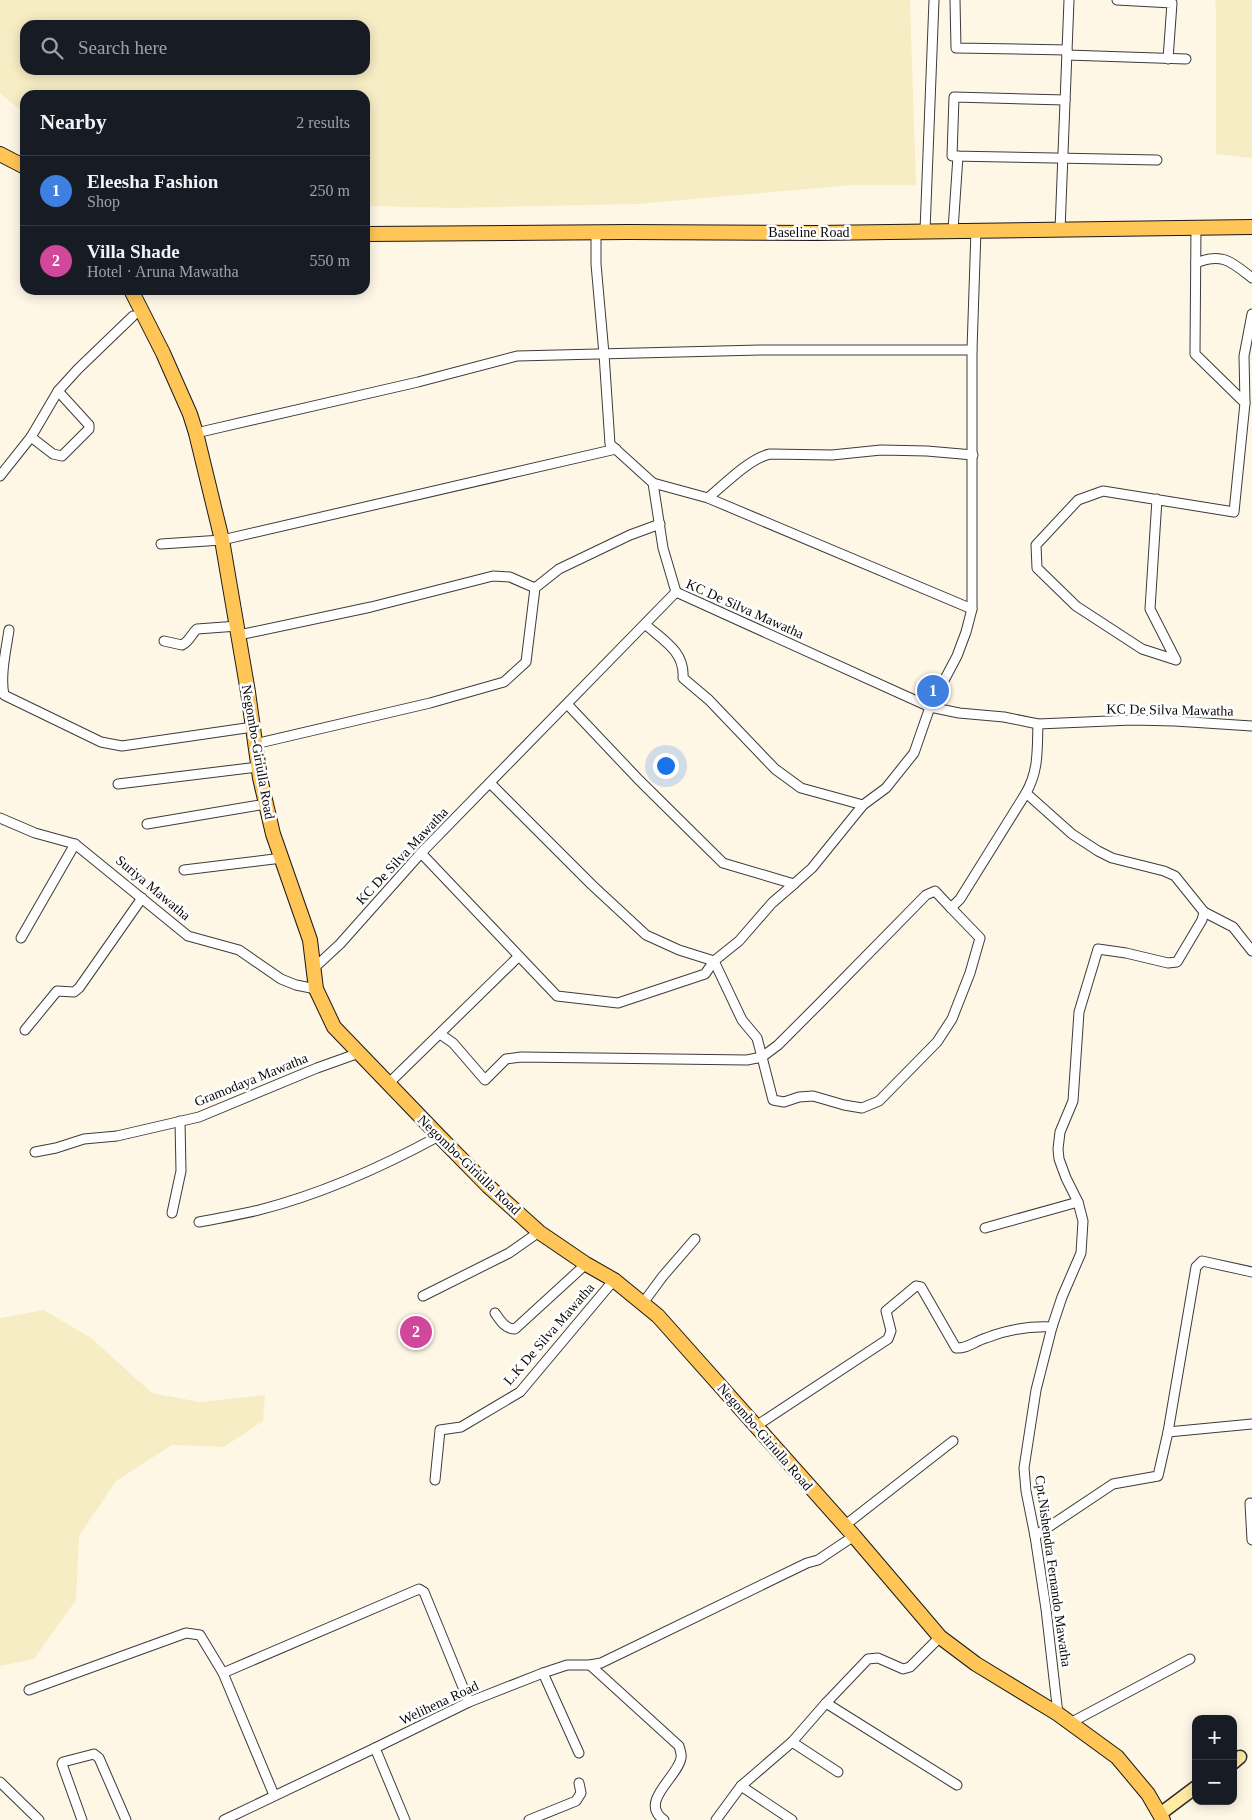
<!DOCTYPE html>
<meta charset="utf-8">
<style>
body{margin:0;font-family:"Times New Roman",serif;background:#242831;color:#f1f3f6}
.controls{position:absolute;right:15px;bottom:15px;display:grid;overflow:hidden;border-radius:10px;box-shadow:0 2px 12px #0003}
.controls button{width:45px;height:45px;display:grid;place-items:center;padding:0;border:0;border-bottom:1px solid #363941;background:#171b24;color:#f1f3f6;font:25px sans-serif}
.you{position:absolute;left:665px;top:765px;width:18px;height:18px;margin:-12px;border:4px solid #fff;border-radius:50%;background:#1a73e8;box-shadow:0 0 0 8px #1a73e833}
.badge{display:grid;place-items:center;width:32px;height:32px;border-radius:50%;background:#ea580c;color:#fff;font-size:16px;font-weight:700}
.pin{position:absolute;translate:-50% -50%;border:2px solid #fff;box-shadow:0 1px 5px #0006}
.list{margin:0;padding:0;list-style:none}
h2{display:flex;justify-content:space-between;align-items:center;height:65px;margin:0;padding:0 20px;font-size:21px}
h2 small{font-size:16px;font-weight:400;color:#9ea1a6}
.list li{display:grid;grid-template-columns:32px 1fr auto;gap:15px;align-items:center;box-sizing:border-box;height:70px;padding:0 20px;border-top:1px solid #363941}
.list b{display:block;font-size:19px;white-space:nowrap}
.list p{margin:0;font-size:16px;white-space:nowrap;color:#9ea1a6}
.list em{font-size:16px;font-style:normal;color:#9ea1a6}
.icon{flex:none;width:28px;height:28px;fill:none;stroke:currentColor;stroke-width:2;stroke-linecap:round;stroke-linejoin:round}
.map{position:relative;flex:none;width:1252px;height:1820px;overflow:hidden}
.search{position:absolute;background:#171b24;box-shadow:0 2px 12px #0003;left:20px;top:20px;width:350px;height:55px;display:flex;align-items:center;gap:12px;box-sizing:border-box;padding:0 18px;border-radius:15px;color:#9ea1a6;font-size:19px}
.panel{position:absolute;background:#171b24;box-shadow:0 2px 12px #0003;left:20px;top:90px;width:350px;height:205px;border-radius:15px}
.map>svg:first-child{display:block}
</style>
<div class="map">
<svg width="1252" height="1820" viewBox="0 0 1252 1820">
<rect width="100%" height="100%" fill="#fff7e6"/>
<!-- farmland -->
<g fill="#f6edc5" fill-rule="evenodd">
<path d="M 0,0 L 910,0 L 916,185 L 852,185 L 638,204 L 454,208 L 365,206 L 365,95 L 25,95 L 25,114 L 0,93 ZM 25,25 L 365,25 L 365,70 L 25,70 Z"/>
<path d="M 1215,0 L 1252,0 L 1252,157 L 1250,158 L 1216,154 L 1216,10 Z"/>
<path d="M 44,1310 L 91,1338 L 152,1393 L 200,1402 L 265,1395 L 263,1421 L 224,1447 L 172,1445 L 116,1481 L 79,1536 L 76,1600 L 34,1659 L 0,1666 L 0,1318 Z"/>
</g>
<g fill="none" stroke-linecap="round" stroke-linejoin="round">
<defs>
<g id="street">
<path d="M 955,0 L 956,48 L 1067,50"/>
<path d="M 1117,0 L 1172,3 L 1168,59"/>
<path d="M 1067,55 L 1186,59"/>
<path d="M 1065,100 L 954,97 L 952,156 L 1157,160"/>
<path d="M 953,230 L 958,156"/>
<path d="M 1060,230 L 1069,0"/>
<path d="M 925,231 L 934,0"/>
<path d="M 596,232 L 596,264 L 604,354 L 610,444 L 653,483 L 708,498 L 972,609"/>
<path d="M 1196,263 C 1222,252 1232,262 1252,278"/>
<path d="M 1245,403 L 1244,356 L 1252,314"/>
<path d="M 196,433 L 418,382 L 517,356 L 760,350 L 972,350"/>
<path d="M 31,437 L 53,454 L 62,456 L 89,429 L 89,425 L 58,391"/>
<path d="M 0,476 L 31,437 L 58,391 L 78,369 L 133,316"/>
<path d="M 653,483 L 663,548 L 676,592"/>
<path d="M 708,498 C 725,484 750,458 770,454 L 832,455 L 881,450 L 927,451 L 973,455"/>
<path d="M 1157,499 L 1150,609 L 1176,660 L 1142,649 L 1076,606 L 1037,568 L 1036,545 L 1078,500 L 1103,491 L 1234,512 L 1245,403 L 1195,354 L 1196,227"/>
<path d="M 161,544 L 222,540 L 616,449"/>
<path d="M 646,625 C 664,641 685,652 683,678 L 709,700 L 775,769 L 801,788 L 863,805"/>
<path d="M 9,630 C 6,650 0,676 4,695 L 101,742 L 122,746 L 253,727"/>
<path d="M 239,635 L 371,607 L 493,576 L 510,577 L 535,588"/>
<path d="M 164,641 L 182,645 C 190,641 191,634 197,629 L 238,626"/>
<path d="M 568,705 L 639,780 L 723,863 L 794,884 L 812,868 L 863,805 L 886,788 L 914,753 L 930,707 L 957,656 L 966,632 L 972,609 L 972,350 L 976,230"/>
<path d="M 1038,724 C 1037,750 1039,770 1026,793 L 1072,834 L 1098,851 L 1112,858 L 1164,871 L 1175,876 L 1204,912 L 1202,920 L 1177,962 L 1168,963 L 1126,953 L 1098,949 L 1079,1012 L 1073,1101 L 1060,1132 L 1058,1149 L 1059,1159 L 1066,1178 L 1078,1202 L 1083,1221 L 1081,1253 L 1062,1297 L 1052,1327 L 1036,1390 L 1024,1468 L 1026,1491 L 1035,1536 L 1046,1609 L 1058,1714"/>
<path d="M 255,744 L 430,703 L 504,682 L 526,662 L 535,588 L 559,569 L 630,535 L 660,524"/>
<path d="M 490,783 L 592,885 L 646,935 L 679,950 L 714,961 L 739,941 L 772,903 L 794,884"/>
<path d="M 118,784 L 258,767"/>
<path d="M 0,818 L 35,833 L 75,844 L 188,936 L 239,950 L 281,979 L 296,985 L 316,989"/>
<path d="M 147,824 L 266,804"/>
<path d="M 421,853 L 557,996 L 618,1003 L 705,974 L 714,961"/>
<path d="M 184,870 L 282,858"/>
<path d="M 1204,912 L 1233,927 L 1252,951"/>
<path d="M 21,938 L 75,844"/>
<path d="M 714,961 L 742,1020 L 757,1038 L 762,1057 L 778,1045 L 821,1002 L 926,895 L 935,891 L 951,908 L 960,899 L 1026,793"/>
<path d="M 313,969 L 340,944 L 421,853 L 676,592 L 930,707 L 959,713 L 1004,717 L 1038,724 L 1132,720 L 1175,721 L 1252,726"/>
<path d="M 25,1030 L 57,991 L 74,992 L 79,988 L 142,898"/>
<path d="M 440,1034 L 453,1043 L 485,1080 L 506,1059 L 521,1057 L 747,1060 L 762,1057 L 773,1100 L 784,1102 L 799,1097 L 813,1096 L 844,1105 L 862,1108 L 879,1101 L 937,1042 L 952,1019 L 970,973 L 980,938 L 951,908"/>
<path d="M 388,1084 L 518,957"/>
<path d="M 35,1152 L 56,1148 L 84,1139 L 117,1136 L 199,1117 L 317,1068 L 359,1053"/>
<path d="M 172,1213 L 181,1171 L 180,1121"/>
<path d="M 199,1222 C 219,1218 239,1215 259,1210 C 322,1194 382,1167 439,1136"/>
<path d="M 985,1228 L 1078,1202"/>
<path d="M 423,1296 L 509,1253 L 539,1232"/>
<path d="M 643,1303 L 663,1276 L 695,1239"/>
<path d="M 495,1313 C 500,1320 505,1329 515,1329 L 586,1264"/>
<path d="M 756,1426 L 888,1339 L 891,1331 L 886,1311 L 916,1286 L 921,1287 L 956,1348 C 967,1349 975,1341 986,1338 C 1006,1330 1030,1326 1052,1327"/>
<path d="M 1168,1432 L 1252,1424"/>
<path d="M 435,1480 L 440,1430 L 461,1427 L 520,1392 L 614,1280"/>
<path d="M 1250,1503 L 1252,1540"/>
<path d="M 844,1526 L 953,1441"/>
<path d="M 1035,1536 L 1113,1484 L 1158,1476 L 1168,1432 L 1196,1267 L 1202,1261 L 1252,1272"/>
<path d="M 590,1665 L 679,1746 C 680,1750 682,1754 681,1758 C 678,1777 638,1802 664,1820"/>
<path d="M 223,1673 L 419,1589 L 424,1592 L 469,1702"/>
<path d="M 543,1673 L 579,1753"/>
<path d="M 29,1690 L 186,1633 L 200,1635 L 223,1673 L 274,1795"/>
<path d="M 826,1703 L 957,1785"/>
<path d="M 1070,1723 L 1190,1659"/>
<path d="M 792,1742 L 838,1772"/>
<path d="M 0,1782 L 39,1820"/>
<path d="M 741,1786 L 792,1820"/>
<path d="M 82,1820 L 62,1764 L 63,1762 L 94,1754 L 99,1758 L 126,1820"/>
<path d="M 224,1820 L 375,1748"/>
<path d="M 405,1820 L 375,1748 L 469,1702 L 543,1673 L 567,1665 L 590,1665 L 601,1663 L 807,1563 L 818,1560 L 854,1536"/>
<path d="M 529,1820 L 576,1801 L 581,1793 L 579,1783"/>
<path d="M 716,1820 L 741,1786 L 792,1742 L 826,1703 L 868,1659 L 878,1658 L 903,1669 L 910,1667 L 940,1637"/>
</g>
<g id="secondary">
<path d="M 1233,1763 L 1240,1757"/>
<path d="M 1160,1814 L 1196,1787"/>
</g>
<g id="primary">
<path d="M 0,154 L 25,167"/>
<path d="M 365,234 L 628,232 L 817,233 L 1252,227"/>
<path d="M 131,290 L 163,353 L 190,414 L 196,433 L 222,540 L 248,692 L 260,778 L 273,834 L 310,940 L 316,989 L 334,1027 L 439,1136 L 488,1186 L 539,1232 L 586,1264 L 614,1280 L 658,1316 L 854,1536 L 940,1637 L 976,1664 L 1058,1714 L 1117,1757 L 1148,1794 L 1163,1820"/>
</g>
</defs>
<!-- street casing -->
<use href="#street" stroke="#3c3c3c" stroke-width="11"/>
<!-- secondary casing -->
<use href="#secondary" stroke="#2b2b2b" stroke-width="15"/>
<!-- primary casing -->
<use href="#primary" stroke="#1a1a1a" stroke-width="16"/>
<!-- street -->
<use href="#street" stroke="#fff" stroke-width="9"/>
<!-- secondary -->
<use href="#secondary" stroke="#ffeba1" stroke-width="12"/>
<!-- primary -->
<use href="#primary" stroke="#ffc556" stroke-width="14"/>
</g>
<g text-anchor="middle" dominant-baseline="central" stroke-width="5" stroke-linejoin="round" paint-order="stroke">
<!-- street labels -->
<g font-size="14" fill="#090909" stroke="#fff">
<text x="809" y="232">Baseline Road</text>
<text transform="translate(745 609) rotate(24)">KC De Silva Mawatha</text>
<text transform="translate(1170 710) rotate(1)">KC De Silva Mawatha</text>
<text transform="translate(258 752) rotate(80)">Negombo-Giriulla Road</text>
<text transform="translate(402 856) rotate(-47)">KC De Silva Mawatha</text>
<text transform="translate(153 888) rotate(40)">Suriya Mawatha</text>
<text transform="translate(251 1080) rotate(-22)">Gramodaya Mawatha</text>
<text transform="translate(469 1165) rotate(44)">Negombo-Giriulla Road</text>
<text transform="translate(549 1334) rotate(-49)">L.K De Silva Mawatha</text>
<text transform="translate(765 1437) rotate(49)">Negombo-Giriulla Road</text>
<text transform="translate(1053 1571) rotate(82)">Cpt.Nishendra Fernando Mawatha</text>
<text transform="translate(439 1703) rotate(-25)">Welihena Road</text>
</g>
</g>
</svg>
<div class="controls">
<button>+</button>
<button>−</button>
</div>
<div class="you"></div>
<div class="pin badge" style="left:933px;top:691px;background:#3f7fe0">1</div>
<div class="pin badge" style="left:416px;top:1332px;background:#d1479c">2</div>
<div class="search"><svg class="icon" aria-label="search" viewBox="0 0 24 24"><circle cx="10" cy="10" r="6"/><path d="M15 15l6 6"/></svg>Search here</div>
<section class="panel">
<h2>Nearby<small>2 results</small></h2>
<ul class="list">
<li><span class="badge" style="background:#3f7fe0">1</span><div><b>Eleesha Fashion</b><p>Shop</p></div><em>250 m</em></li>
<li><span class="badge" style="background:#d1479c">2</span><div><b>Villa Shade</b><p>Hotel · Aruna Mawatha</p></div><em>550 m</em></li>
</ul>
</section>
</div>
